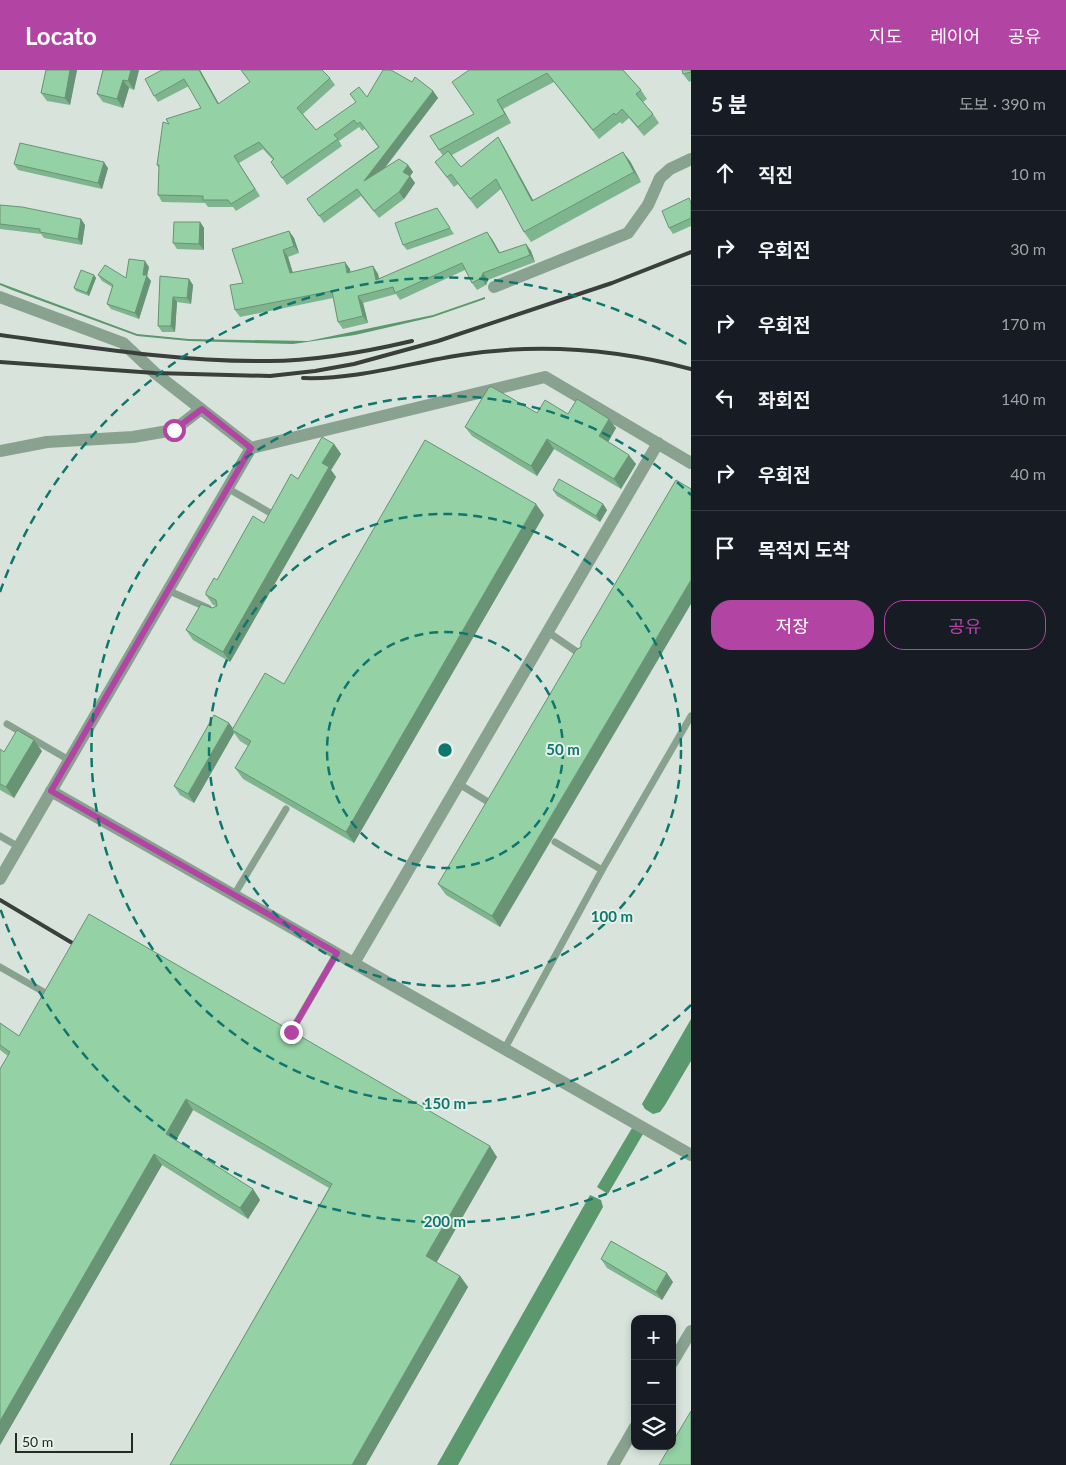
<!DOCTYPE html>
<html lang="ko">
<meta charset="utf-8">
<style>
body{margin:0;font-family:Lato,"Noto Sans KR",sans-serif;background:#20242c;color:#f1f3f6}
.controls{position:absolute;right:15px;bottom:15px;display:grid;overflow:hidden;border-radius:10px;box-shadow:0 2px 8px #0003}
.controls button{width:45px;height:45px;display:grid;place-items:center;padding:0;border:0;border-bottom:1px solid #363941;background:#171b24;color:#f1f3f6;font:25px sans-serif}
.scale{position:absolute;left:15px;bottom:12px;width:118px;box-sizing:border-box;padding-left:5px;border:2px solid #262a27;border-top:0;font-size:14px;line-height:18px;white-space:nowrap;color:#262a27;-webkit-text-stroke:4px #e5f1e8;paint-order:stroke}
.stop{position:absolute;width:15px;height:15px;margin:-11px;border:4px solid #b245a4;border-radius:50%;background:#fff}
.stop.end{background:#b245a4;border-color:#fff;box-shadow:0 1px 5px #0008}
.list{margin:0;padding:0;list-style:none}
h2{display:flex;justify-content:space-between;align-items:center;height:65px;margin:0;padding:0 20px;font-size:21px}
h2 small{font-size:16px;font-weight:400;color:#9ea1a6}
.list li{display:grid;grid-template-columns:32px 1fr auto;gap:15px;align-items:center;box-sizing:border-box;height:75px;padding:0 20px;border-top:1px solid #363941}
.list b{display:block;font-size:19px;white-space:nowrap}
.list em{font-size:16px;font-style:normal;color:#9ea1a6}
.actions{display:flex;gap:10px;padding:15px 20px}
.actions a{flex:1;padding:11px 0;border:1px solid #b245a4;border-radius:20px;text-align:center;font-size:18px;color:#b245a4}
.actions .main{background:#b245a4;color:#fff}
.icon{flex:none;width:28px;height:28px;fill:none;stroke:currentColor;stroke-width:2;stroke-linecap:round;stroke-linejoin:round}
.map{position:relative;flex:none;width:691px;height:1395px;overflow:hidden}
header{display:flex;align-items:center;gap:30px;box-sizing:border-box;height:70px;padding:0 25px;background:#b245a4;color:#fff}
header strong{font-size:24px}
nav{display:flex;gap:28px;margin-inline-start:auto;font-size:18px}
main{display:flex}
aside{flex:1;background:#171b24}
.map>svg:first-child{display:block}
</style>
<header>
<strong>Locato</strong>
<nav><a>지도</a><a>레이어</a><a>공유</a></nav>
</header>
<main>
<div class="map">
<svg width="691" height="1395" viewBox="0 0 691 1395">
<rect width="100%" height="100%" fill="#d8e4db"/>
<!-- water -->
<g fill="#5b986e">
<path d="M 0,213 L 137,264 L 189,269 L 308,271 L 433,245 L 485,227 L 485,229 L 433,247 L 355,265 L 293,274 L 189,271 L 137,266 L 12,220 L 0,215 Z"/>
<path d="M 691,949 L 691,991 L 665,1035 L 660,1042 L 653,1044 L 645,1039 L 642,1034 Z"/>
<path d="M 632,1058 L 643,1064 L 608,1124 L 597,1117 Z"/>
<path d="M 590,1125 L 601,1130 L 603,1137 L 458,1395 L 437,1395 Z"/>
</g>
<g fill="none" stroke-linecap="round" stroke-linejoin="round">
<!-- service -->
<g stroke="#88a28f" stroke-width="7">
<path d="M 227,418 L 274,445"/>
<path d="M 167,520 L 208,538"/>
<path d="M 548,562 L 583,586"/>
<path d="M 7,654 L 69,690"/>
<path d="M 459,714 L 493,735"/>
<path d="M 0,766 L 19,777"/>
<path d="M 555,772 L 602,800"/>
<path d="M 234,825 L 286,739"/>
<path d="M 0,897 L 49,925"/>
<path d="M 291,962 L 337,883"/>
<path d="M 505,978 L 602,800 L 691,646"/>
</g>
<!-- minor -->
<g stroke="#88a28f" stroke-width="12">
<path d="M 494,217 L 628,163 L 648,135 L 660,108 L 670,99 L 691,89"/>
<path d="M 0,381 L 47,372 L 133,367 L 174,360 L 201,339"/>
<path d="M 354,893 L 658,373"/>
<path d="M 672,1293 L 691,1261"/>
<path d="M 613,1395 L 635,1357"/>
</g>
<!-- tertiary -->
<g stroke="#88a28f" stroke-width="12">
<path d="M 0,227 L 123,273 L 155,303 L 251,378"/>
<path d="M 51,721 L 691,1085"/>
<path d="M 0,809 L 251,378 L 545,307 L 691,393"/>
</g>
<!-- rail -->
<g stroke="#3a3f3c" stroke-width="4">
<path d="M 0,265 C 88,277 179,292 269,291 C 317,291 365,282 412,271"/>
<path d="M 0,292 L 155,303 L 270,306 L 315,301 L 354,294 L 438,271 L 612,213 L 691,182"/>
<path d="M 303,308 C 356,310 409,293 461,285 C 538,273 616,279 691,299"/>
<path d="M 0,830 L 84,880"/>
</g>
</g>
<!-- wall -->
<g fill="#7fb58e">
<path d="M 46,0 L 77,0 L 70,35 L 47,31 L 41,23 Z"/>
<path d="M 103,0 L 139,0 L 134,20 L 129,18 L 123,38 L 103,32 L 97,24 Z"/>
<path d="M 162,0 L 200,0 L 219,34 L 330,8 L 335,15 L 303,44 L 316,60 L 367,27 L 412,12 L 433,21 L 438,28 L 385,98 L 408,95 L 413,102 L 410,106 L 415,113 L 404,129 L 379,148 L 361,126 L 324,153 L 307,129 L 378,77 L 365,59 L 362,61 L 359,57 L 339,71 L 342,76 L 287,115 L 271,92 L 273,90 L 263,79 L 239,93 L 260,126 L 236,141 L 233,137 L 208,137 L 205,133 L 162,132 L 158,125 L 159,98 L 157,95 L 169,54 L 201,38 L 189,16 L 158,32 L 154,26 Z"/>
<path d="M 469,0 L 623,0 L 641,20 L 647,29 L 643,32 L 653,44 L 659,53 L 644,66 L 629,48 L 622,54 L 620,52 L 599,69 L 554,12 L 503,39 L 511,53 L 452,85 L 461,97 L 498,67 L 504,77 L 533,130 L 630,91 L 641,112 L 531,172 L 524,162 L 501,119 L 477,139 L 458,114 L 454,117 L 435,92 L 443,86 L 430,66 L 474,44 Z"/>
<path d="M 691,0 L 691,11 L 689,12 L 683,4 Z"/>
<path d="M 14,94 L 108,98 L 102,119 L 18,100 Z"/>
<path d="M 691,131 L 691,156 L 673,164 L 669,158 Z"/>
<path d="M 0,135 L 81,149 L 85,155 L 82,175 L 44,168 L 41,164 L 0,159 Z"/>
<path d="M 437,138 L 454,164 L 407,180 L 403,175 Z"/>
<path d="M 200,152 L 204,158 L 204,180 L 177,179 L 173,173 Z"/>
<path d="M 289,161 L 294,168 L 299,183 L 288,187 L 293,203 L 350,199 L 350,202 L 373,196 L 378,204 L 379,209 L 492,169 L 500,183 L 526,174 L 531,181 L 535,192 L 488,210 L 486,215 L 477,220 L 472,213 L 465,200 L 400,230 L 396,224 L 363,233 L 368,253 L 343,259 L 338,252 L 333,228 L 240,247 L 235,240 L 243,213 Z"/>
<path d="M 149,197 L 147,206 L 151,211 L 139,249 L 111,239 L 107,234 L 112,217 L 102,211 L 98,205 L 126,208 Z"/>
<path d="M 94,205 L 96,208 L 89,226 L 76,221 L 74,218 Z"/>
<path d="M 160,206 L 189,209 L 193,215 L 191,234 L 177,232 L 175,262 L 162,262 L 158,256 Z"/>
<path d="M 537,343 L 568,344 L 616,358 L 608,372 L 636,394 L 621,419 L 554,379 L 537,406 L 472,366 L 465,357 Z"/>
<path d="M 334,374 L 341,384 L 331,400 L 336,407 L 230,592 L 193,570 L 186,560 L 212,538 L 216,536 L 213,535 L 206,525 L 217,510 L 264,453 L 298,409 Z"/>
<path d="M 676,410 L 500,857 L 446,825 L 438,814 L 581,577 Z"/>
<path d="M 553,420 L 603,434 L 607,440 L 600,452 L 557,426 Z"/>
<path d="M 544,445 L 354,773 L 243,709 L 235,698 L 248,676 L 240,671 L 234,663 L 194,733 L 180,725 L 174,716 L 229,653 L 233,659 L 284,614 Z"/>
<path d="M 0,679 L 4,682 L 42,681 L 14,728 L 0,720 Z"/>
<path d="M 0,953 L 19,966 L 497,1087 L 436,1192 L 460,1206 L 468,1217 L 366,1395 L 170,1395 L 329,1118 L 193,1040 L 176,1071 L 253,1119 L 260,1130 L 248,1149 L 162,1095 L 0,1375 L 0,999 L 8,986 L 0,980 Z"/>
<path d="M 601,1189 L 673,1212 L 662,1230 L 607,1198 Z"/>
</g>
<!-- shaded-wall -->
<g fill="#689374">
<path d="M 70,0 L 77,0 L 70,35 L 65,28 Z"/>
<path d="M 131,0 L 139,0 L 134,20 L 128,11 Z"/>
<path d="M 199,0 L 200,0 L 223,41 L 218,34 Z"/>
<path d="M 123,10 L 129,18 L 123,38 L 117,29 Z"/>
<path d="M 433,21 L 438,28 L 369,118 L 364,111 Z"/>
<path d="M 497,30 L 503,39 L 511,53 L 505,44 Z"/>
<path d="M 498,67 L 504,77 L 539,141 L 532,131 Z"/>
<path d="M 623,82 L 630,91 L 641,112 L 634,102 Z"/>
<path d="M 104,92 L 108,98 L 102,119 L 98,113 Z"/>
<path d="M 408,95 L 413,102 L 408,109 L 403,102 Z"/>
<path d="M 410,106 L 415,113 L 404,129 L 399,122 Z"/>
<path d="M 81,149 L 85,155 L 82,175 L 78,169 Z"/>
<path d="M 200,152 L 204,158 L 204,180 L 199,174 Z"/>
<path d="M 289,161 L 294,168 L 299,183 L 294,176 Z"/>
<path d="M 487,162 L 492,169 L 504,190 L 499,183 Z"/>
<path d="M 526,174 L 531,181 L 535,192 L 530,185 Z"/>
<path d="M 283,180 L 288,187 L 295,210 L 290,203 Z"/>
<path d="M 145,191 L 149,197 L 147,206 L 151,211 L 139,249 L 135,243 Z"/>
<path d="M 345,192 L 350,199 L 352,210 L 347,203 Z"/>
<path d="M 373,196 L 378,204 L 381,217 L 376,210 Z"/>
<path d="M 483,203 L 488,210 L 486,215 L 481,208 Z"/>
<path d="M 94,205 L 96,208 L 89,226 L 87,223 Z"/>
<path d="M 189,209 L 193,215 L 191,234 L 187,228 Z"/>
<path d="M 358,226 L 363,233 L 368,253 L 363,246 Z"/>
<path d="M 173,227 L 177,232 L 175,262 L 171,256 Z"/>
<path d="M 609,349 L 616,358 L 606,376 L 599,366 Z"/>
<path d="M 547,369 L 554,379 L 537,406 L 531,396 Z"/>
<path d="M 334,374 L 341,384 L 331,400 L 336,407 L 230,592 L 223,582 L 322,393 Z"/>
<path d="M 629,385 L 636,394 L 621,419 L 614,409 Z"/>
<path d="M 536,434 L 544,445 L 354,773 L 346,762 Z"/>
<path d="M 603,434 L 607,440 L 600,452 L 596,446 Z"/>
<path d="M 691,510 L 691,534 L 500,857 L 492,846 Z"/>
<path d="M 229,653 L 235,661 L 232,660 L 234,663 L 194,733 L 188,724 Z"/>
<path d="M 34,670 L 42,681 L 14,728 L 6,717 Z"/>
<path d="M 186,1029 L 193,1040 L 173,1075 L 166,1064 Z"/>
<path d="M 490,1076 L 497,1087 L 434,1197 L 426,1186 Z"/>
<path d="M 154,1084 L 162,1095 L 0,1375 L 0,1351 Z"/>
<path d="M 253,1119 L 260,1130 L 248,1149 L 240,1138 Z"/>
<path d="M 667,1203 L 673,1212 L 662,1230 L 656,1222 Z"/>
<path d="M 460,1206 L 468,1217 L 366,1395 L 352,1395 Z"/>
</g>
<!-- building -->
<g fill="#94d2a5" stroke="#689374">
<path d="M 46,0 L 70,0 L 65,28 L 41,23 Z"/>
<path d="M 103,0 L 131,0 L 128,11 L 123,10 L 117,29 L 97,24 Z"/>
<path d="M 162,0 L 199,0 L 218,34 L 250,12 L 241,0 L 322,0 L 330,8 L 297,38 L 316,60 L 356,32 L 350,24 L 359,17 L 367,27 L 383,0 L 391,0 L 412,12 L 415,7 L 433,21 L 364,111 L 399,89 L 408,95 L 403,102 L 410,106 L 399,122 L 374,141 L 357,119 L 319,146 L 307,129 L 379,77 L 360,52 L 357,54 L 354,50 L 334,65 L 338,69 L 282,108 L 271,92 L 274,89 L 259,72 L 234,86 L 255,119 L 231,134 L 228,130 L 203,130 L 203,126 L 158,125 L 159,95 L 157,95 L 163,52 L 169,54 L 166,49 L 201,38 L 184,9 L 154,26 L 145,9 Z"/>
<path d="M 469,0 L 623,0 L 641,20 L 636,24 L 653,44 L 638,57 L 622,39 L 616,45 L 614,43 L 593,60 L 547,3 L 497,30 L 505,44 L 439,80 L 430,66 L 474,44 L 452,12 Z"/>
<path d="M 682,0 L 691,0 L 691,2 L 683,4 Z"/>
<path d="M 498,67 L 532,131 L 623,82 L 634,102 L 524,162 L 496,109 L 470,129 L 451,104 L 447,107 L 435,92 L 448,81 L 461,97 Z"/>
<path d="M 20,73 L 104,92 L 98,113 L 14,94 Z"/>
<path d="M 689,128 L 691,133 L 691,148 L 669,158 L 662,141 Z"/>
<path d="M 0,135 L 22,137 L 81,149 L 78,169 L 40,162 L 40,159 L 0,154 Z"/>
<path d="M 437,138 L 450,158 L 403,175 L 395,153 Z"/>
<path d="M 174,152 L 200,152 L 199,174 L 173,173 Z"/>
<path d="M 289,161 L 294,176 L 283,180 L 290,203 L 345,192 L 347,203 L 373,196 L 376,210 L 487,162 L 499,183 L 526,174 L 530,185 L 483,203 L 481,208 L 472,213 L 462,193 L 395,223 L 393,217 L 358,226 L 363,246 L 338,252 L 332,221 L 235,240 L 230,215 L 243,213 L 232,179 Z"/>
<path d="M 129,189 L 145,191 L 143,205 L 147,205 L 135,243 L 107,234 L 113,215 L 98,205 L 105,195 L 126,208 Z"/>
<path d="M 81,200 L 94,205 L 87,223 L 74,218 Z"/>
<path d="M 160,206 L 189,209 L 187,228 L 173,227 L 171,256 L 158,256 Z"/>
<path d="M 489,317 L 492,317 L 537,343 L 545,330 L 568,344 L 577,329 L 609,349 L 599,366 L 629,385 L 614,409 L 547,369 L 531,396 L 465,357 Z"/>
<path d="M 322,367 L 334,374 L 322,393 L 329,397 L 223,582 L 186,560 L 201,534 L 212,538 L 217,536 L 216,530 L 206,525 L 206,522 L 214,508 L 217,510 L 253,446 L 264,453 L 291,404 L 298,409 Z"/>
<path d="M 425,370 L 536,434 L 346,762 L 235,698 L 251,671 L 232,660 L 265,603 L 284,614 Z"/>
<path d="M 559,409 L 603,434 L 596,446 L 553,420 Z"/>
<path d="M 676,410 L 691,419 L 691,510 L 492,846 L 438,814 L 576,580 L 581,577 L 581,572 Z"/>
<path d="M 214,645 L 229,653 L 188,724 L 174,716 Z"/>
<path d="M 17,660 L 34,670 L 6,717 L 0,714 L 0,679 L 4,682 Z"/>
<path d="M 89,844 L 490,1076 L 426,1186 L 460,1206 L 352,1395 L 170,1395 L 332,1114 L 186,1029 L 166,1064 L 253,1119 L 240,1138 L 154,1084 L 0,1351 L 0,999 L 10,982 L 0,975 L 0,953 L 19,966 Z"/>
<path d="M 611,1171 L 667,1203 L 656,1222 L 601,1189 Z"/>
<path d="M 691,1341 L 691,1395 L 659,1395 L 670,1376 L 672,1376 L 672,1373 Z"/>
</g>
<g fill="none" stroke-linecap="round" stroke-linejoin="round">
<!-- route -->
<path stroke="#b245a4" stroke-width="6" d="M 174,360 L 202,339 L 251,378 L 51,721 L 337,883 L 291,962"/>
</g>
<!-- distance rings -->
<g fill="none" stroke="#0f766e" stroke-width="2.5" stroke-dasharray="9 6">
<circle cx="445" cy="680" r="118"/>
<circle cx="445" cy="680" r="236"/>
<path d="M691 935A354 354 0 1 1 691 425"/>
<path d="M688 1085A472 472 0 0 1 0 838M0 522A472 472 0 0 1 688 275"/>
</g>
<circle cx="445" cy="680" r="8" fill="#0f766e" stroke="#e5f1e8" stroke-width="2.5"/>
<g font-size="15" text-anchor="middle" font-weight="bold" fill="#0f766e" stroke="#e5f1e8" stroke-width="4" stroke-linejoin="round" paint-order="stroke">
<text x="563" y="685">50 m</text>
<text x="612" y="852">100 m</text>
<text x="445" y="1039">150 m</text>
<text x="445" y="1157">200 m</text>
</g>
</svg>
<div class="controls">
<button>+</button>
<button>−</button>
<button><svg class="icon" aria-label="layers" viewBox="0 0 24 24"><path d="M12 4l9 5-9 5-9-5zM3 14l9 5 9-5"/></svg></button>
</div>
<div class="scale">50 m</div>
<div class="stop" style="left:174px;top:360px"></div>
<div class="stop end" style="left:291px;top:962px"></div>
</div>
<aside>
<h2>5 분<small>도보 · 390 m</small></h2>
<ul class="list">
<li><svg class="icon" aria-label="ahead" viewBox="0 0 24 24"><path d="M12 20V5M6 11l6-6 6 6"/></svg><div><b>직진</b></div><em>10 m</em></li>
<li><svg class="icon" aria-label="right" viewBox="0 0 24 24"><path d="M7 20v-9h11M14 6l5 5-5 5"/></svg><div><b>우회전</b></div><em>30 m</em></li>
<li><svg class="icon" aria-label="right" viewBox="0 0 24 24"><path d="M7 20v-9h11M14 6l5 5-5 5"/></svg><div><b>우회전</b></div><em>170 m</em></li>
<li><svg class="icon" aria-label="left" viewBox="0 0 24 24"><path d="M17 20v-9H6M10 6l-5 5 5 5"/></svg><div><b>좌회전</b></div><em>140 m</em></li>
<li><svg class="icon" aria-label="right" viewBox="0 0 24 24"><path d="M7 20v-9h11M14 6l5 5-5 5"/></svg><div><b>우회전</b></div><em>40 m</em></li>
<li><svg class="icon" aria-label="arrive" viewBox="0 0 24 24"><path d="M6 21V4h12l-3 4 3 4H6"/></svg><div><b>목적지 도착</b></div></li>
</ul>
<div class="actions"><a class="main">저장</a><a>공유</a></div>
</aside>
</main>
